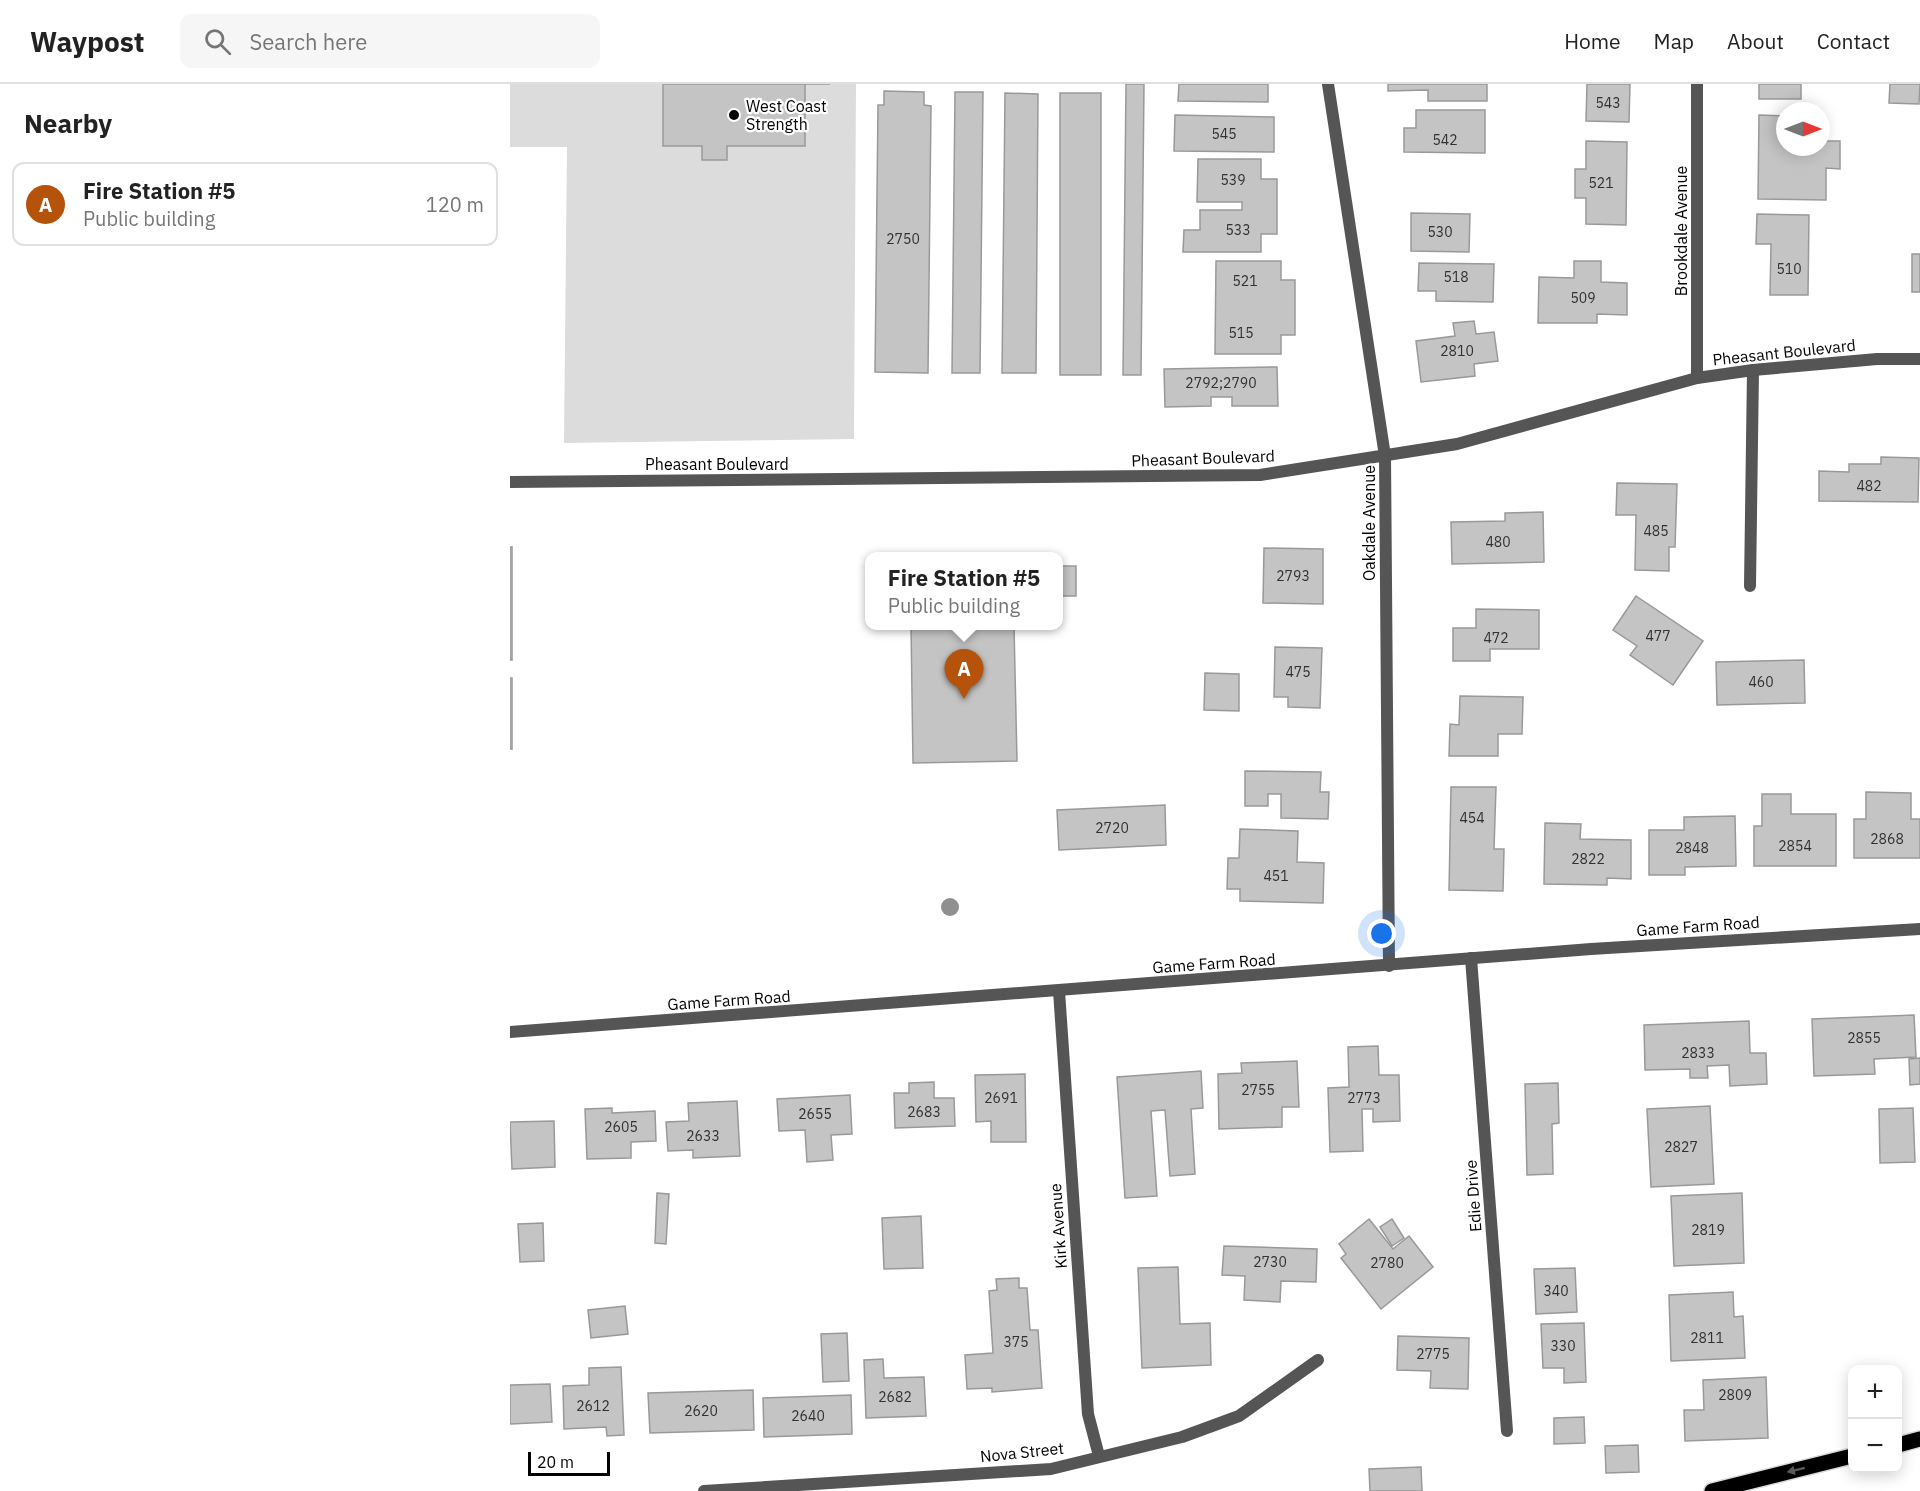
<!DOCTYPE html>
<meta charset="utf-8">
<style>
body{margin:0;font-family:"IBM Plex Sans",sans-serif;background:#f6f6f6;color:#222}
.controls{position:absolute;right:18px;bottom:18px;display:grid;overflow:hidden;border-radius:12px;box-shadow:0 3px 15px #0003}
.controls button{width:54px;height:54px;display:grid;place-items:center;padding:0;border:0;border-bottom:2px solid #e0e0e0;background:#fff;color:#222;font:30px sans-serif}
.compass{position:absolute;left:1266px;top:18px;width:54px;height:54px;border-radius:50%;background:#fff;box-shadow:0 3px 15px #0003;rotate:90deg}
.scale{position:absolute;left:18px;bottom:15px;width:82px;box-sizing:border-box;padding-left:6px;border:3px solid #000;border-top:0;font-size:16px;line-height:21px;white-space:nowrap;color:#000;-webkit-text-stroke:4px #fff;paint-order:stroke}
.you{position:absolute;left:872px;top:850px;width:21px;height:21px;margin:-15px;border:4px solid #fff;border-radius:50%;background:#1a73e8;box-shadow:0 0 0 9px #1a73e833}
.badge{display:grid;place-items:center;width:39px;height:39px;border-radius:50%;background:#b45309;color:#fff;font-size:20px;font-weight:700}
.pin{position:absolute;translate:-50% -50px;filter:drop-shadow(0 2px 3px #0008)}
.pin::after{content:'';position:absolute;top:32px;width:21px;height:18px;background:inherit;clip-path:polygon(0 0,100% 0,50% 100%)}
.popup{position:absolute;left:355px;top:468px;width:198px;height:78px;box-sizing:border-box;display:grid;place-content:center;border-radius:12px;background:#fff;filter:drop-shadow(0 2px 4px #0005);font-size:20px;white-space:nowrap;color:#767676}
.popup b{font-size:22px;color:#222}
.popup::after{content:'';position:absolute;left:50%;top:100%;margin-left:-12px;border:12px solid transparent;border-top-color:#fff}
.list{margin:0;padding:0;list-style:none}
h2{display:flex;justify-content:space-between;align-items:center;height:78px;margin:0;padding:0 24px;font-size:26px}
h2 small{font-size:20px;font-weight:400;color:#767676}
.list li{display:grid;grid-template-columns:39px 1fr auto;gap:18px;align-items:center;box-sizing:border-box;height:84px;margin:0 12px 12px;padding:0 12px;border:2px solid #e0e0e0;border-radius:12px}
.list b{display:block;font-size:22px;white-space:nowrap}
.list p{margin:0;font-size:20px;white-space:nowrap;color:#767676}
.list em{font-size:20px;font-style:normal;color:#767676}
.icon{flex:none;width:33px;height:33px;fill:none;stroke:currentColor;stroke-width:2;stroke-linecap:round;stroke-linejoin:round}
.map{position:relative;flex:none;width:1410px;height:1407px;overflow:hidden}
header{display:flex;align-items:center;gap:36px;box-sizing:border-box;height:84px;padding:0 30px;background:#fff;border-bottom:2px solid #e0e0e0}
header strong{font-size:28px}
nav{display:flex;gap:33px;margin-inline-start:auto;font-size:21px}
.search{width:420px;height:54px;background:#f6f6f6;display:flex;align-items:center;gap:15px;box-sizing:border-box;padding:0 21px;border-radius:12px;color:#767676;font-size:22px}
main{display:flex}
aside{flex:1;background:#fff}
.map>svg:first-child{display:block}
</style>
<header>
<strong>Waypost</strong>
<div class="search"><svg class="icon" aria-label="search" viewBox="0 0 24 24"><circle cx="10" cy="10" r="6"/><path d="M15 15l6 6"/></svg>Search here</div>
<nav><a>Home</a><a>Map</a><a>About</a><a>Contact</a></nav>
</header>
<main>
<aside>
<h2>Nearby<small></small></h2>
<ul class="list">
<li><span class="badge">A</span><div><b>Fire Station #5</b><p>Public building</p></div><em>120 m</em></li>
</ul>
</aside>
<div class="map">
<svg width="1410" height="1407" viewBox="0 0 1410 1407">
<rect width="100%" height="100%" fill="#fff"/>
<!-- green -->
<path fill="#dcdcdc" d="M 0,0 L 346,0 L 344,355 L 54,359 L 57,63 L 0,63 Z"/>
<!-- building -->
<g fill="#c4c4c4" stroke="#999" stroke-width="1.5">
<path d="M 153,0 L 320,0 L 295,0 L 295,62 L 217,62 L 217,76 L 192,76 L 192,62 L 153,62 Z"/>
<path d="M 616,0 L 634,0 L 631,291 L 613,291 Z"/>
<path d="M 669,0 L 758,0 L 758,18 L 668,17 Z"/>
<path d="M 878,0 L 977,0 L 977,17 L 918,17 L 918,6 L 878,7 Z"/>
<path d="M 1077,0 L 1120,0 L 1119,38 L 1076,37 Z"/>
<rect x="1249" y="0" width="42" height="15"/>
<path d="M 1380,0 L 1410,0 L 1409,20 L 1379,19 Z"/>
<path d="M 374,7 L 414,8 L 414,21 L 421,22 L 418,289 L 365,288 L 368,21 L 374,21 Z"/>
<path d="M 445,8 L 473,8 L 470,289 L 442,289 Z"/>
<path d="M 495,9 L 528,10 L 526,289 L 492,289 Z"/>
<rect x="550" y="9" width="41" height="282"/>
<path d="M 906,26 L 975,26 L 975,69 L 894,68 L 894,44 L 906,44 Z"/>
<path d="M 665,31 L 764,33 L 764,68 L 664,67 Z"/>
<path d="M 1249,31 L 1275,32 L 1275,63 L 1311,63 L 1311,57 L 1330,57 L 1330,85 L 1316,84 L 1316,116 L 1248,115 Z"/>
<path d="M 1076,57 L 1117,58 L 1116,141 L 1076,140 L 1076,114 L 1065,114 L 1065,85 L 1076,85 Z"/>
<path d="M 688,75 L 751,75 L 751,95 L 767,95 L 767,150 L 751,150 L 751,168 L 673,168 L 674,146 L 690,146 L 690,126 L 732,126 L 732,118 L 687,118 Z"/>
<path d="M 901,129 L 960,130 L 959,168 L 901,167 Z"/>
<path d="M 1247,130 L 1299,131 L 1298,211 L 1260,211 L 1261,160 L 1246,160 Z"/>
<rect x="1402" y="170" width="8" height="38"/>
<path d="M 706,177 L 771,177 L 771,196 L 785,196 L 785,251 L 771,251 L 771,270 L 705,270 Z"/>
<path d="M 1064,177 L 1091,177 L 1091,198 L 1117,199 L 1117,231 L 1087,230 L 1087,239 L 1028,239 L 1029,193 L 1064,194 Z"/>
<path d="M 909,179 L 984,180 L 983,218 L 926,217 L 926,207 L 908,207 Z"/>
<path d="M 964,237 L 966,250 L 984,248 L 988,277 L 964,280 L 965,292 L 911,298 L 906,257 L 945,252 L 943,239 Z"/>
<path d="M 767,283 L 768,322 L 722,322 L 722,313 L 701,313 L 701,322 L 655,323 L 654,285 Z"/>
<path d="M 1371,373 L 1409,374 L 1408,418 L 1309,417 L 1309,387 L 1339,388 L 1339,380 L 1371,380 Z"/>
<path d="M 1107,399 L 1167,400 L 1165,463 L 1159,463 L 1159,487 L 1125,486 L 1126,431 L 1106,431 Z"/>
<path d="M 1033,428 L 1034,478 L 942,480 L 941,438 L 995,437 L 995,429 Z"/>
<rect x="0" y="463" width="2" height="113"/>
<path d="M 754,464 L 813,465 L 813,520 L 753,519 Z"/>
<rect x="548" y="482" width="18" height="30"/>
<path d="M 1126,512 L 1193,557 L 1163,601 L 1120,571 L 1127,562 L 1103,546 Z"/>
<path d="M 966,525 L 1029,526 L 1029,565 L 980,565 L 980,577 L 943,577 L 943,544 L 966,544 Z"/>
<path d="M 401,542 L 504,542 L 507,677 L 403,679 Z"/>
<path d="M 765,563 L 812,564 L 810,624 L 778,623 L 778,613 L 764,613 Z"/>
<path d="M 1294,576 L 1295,619 L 1207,621 L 1206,578 Z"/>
<path d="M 695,589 L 729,590 L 729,627 L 694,626 Z"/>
<rect x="0" y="594" width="2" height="71"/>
<path d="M 950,612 L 1013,613 L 1012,650 L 988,650 L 988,672 L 939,672 L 940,640 L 949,641 Z"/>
<path d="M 735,687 L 811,688 L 810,708 L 819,708 L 818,735 L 771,734 L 771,710 L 758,710 L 758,722 L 735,722 Z"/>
<path d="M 941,703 L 986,703 L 984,765 L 994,765 L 993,807 L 939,806 Z"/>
<path d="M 1356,708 L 1401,709 L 1401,735 L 1410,735 L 1410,774 L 1344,774 L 1344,735 L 1356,735 Z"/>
<path d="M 1252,710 L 1281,710 L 1281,730 L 1326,730 L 1326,782 L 1244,782 L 1244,742 L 1252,742 Z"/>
<path d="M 655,721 L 656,761 L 549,766 L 547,726 Z"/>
<path d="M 1225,732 L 1226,782 L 1175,783 L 1175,791 L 1139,791 L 1139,746 L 1174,746 L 1174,733 Z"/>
<path d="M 1035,739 L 1071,740 L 1070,755 L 1121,756 L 1121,795 L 1097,794 L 1097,801 L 1034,800 Z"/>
<path d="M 730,745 L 788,747 L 787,778 L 814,779 L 813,819 L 730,817 L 730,805 L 717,805 L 718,774 L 729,774 Z"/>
<path d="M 1404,931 L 1406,973 L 1364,975 L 1365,990 L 1304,992 L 1302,935 Z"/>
<path d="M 1239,937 L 1240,969 L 1256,969 L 1257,1000 L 1220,1002 L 1219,981 L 1197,982 L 1198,994 L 1180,994 L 1180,985 L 1135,986 L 1134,941 Z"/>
<path d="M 868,962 L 869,991 L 889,991 L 890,1037 L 863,1038 L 863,1025 L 852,1025 L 853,1067 L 820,1068 L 818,1004 L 839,1003 L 838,963 Z"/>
<path d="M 1410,974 L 1410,1000 L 1400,1001 L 1399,975 Z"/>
<path d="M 787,977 L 789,1023 L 772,1023 L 772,1043 L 709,1045 L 708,990 L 732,989 L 731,979 Z"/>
<path d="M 691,987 L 693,1024 L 681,1025 L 685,1090 L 660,1092 L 655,1026 L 641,1027 L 647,1112 L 615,1114 L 607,993 Z"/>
<path d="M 515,990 L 516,1058 L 481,1058 L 481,1037 L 466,1038 L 465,991 Z"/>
<path d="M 424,998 L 424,1014 L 444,1014 L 445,1042 L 385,1044 L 384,1009 L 399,1009 L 399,999 Z"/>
<path d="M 1048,999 L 1049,1039 L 1042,1040 L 1043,1090 L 1017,1091 L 1015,1000 Z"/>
<path d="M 340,1011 L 342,1050 L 321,1051 L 323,1076 L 297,1078 L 295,1046 L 269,1047 L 267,1015 Z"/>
<path d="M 227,1017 L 230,1072 L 183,1074 L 183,1066 L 158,1067 L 156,1038 L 179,1037 L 178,1019 Z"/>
<path d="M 1200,1022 L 1204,1100 L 1141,1103 L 1137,1025 Z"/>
<path d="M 102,1024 L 102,1029 L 145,1027 L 146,1057 L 121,1058 L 121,1074 L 77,1075 L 75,1025 Z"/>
<path d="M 1403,1024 L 1405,1078 L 1370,1079 L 1369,1025 Z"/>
<path d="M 44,1037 L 45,1083 L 2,1085 L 0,1038 Z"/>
<path d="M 147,1109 L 159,1110 L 156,1160 L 145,1159 Z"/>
<path d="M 1232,1109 L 1234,1179 L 1164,1182 L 1161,1112 Z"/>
<path d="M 411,1132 L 413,1184 L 374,1185 L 372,1134 Z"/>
<path d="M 859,1135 L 883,1165 L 899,1152 L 923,1183 L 871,1225 L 831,1174 L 836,1170 L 829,1160 Z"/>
<path d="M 882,1135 L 894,1154 L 882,1162 L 870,1143 Z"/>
<path d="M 33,1139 L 34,1177 L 10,1178 L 8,1140 Z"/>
<path d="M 714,1162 L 807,1165 L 806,1198 L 771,1197 L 770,1218 L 734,1216 L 735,1192 L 712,1191 Z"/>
<path d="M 668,1183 L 670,1240 L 700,1239 L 701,1281 L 632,1284 L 628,1184 Z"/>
<path d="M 1065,1184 L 1067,1228 L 1026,1230 L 1024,1185 Z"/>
<path d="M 509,1194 L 509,1204 L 517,1204 L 520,1246 L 528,1246 L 532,1304 L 482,1308 L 482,1304 L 457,1305 L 455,1271 L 483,1269 L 479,1207 L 487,1206 L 486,1195 Z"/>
<path d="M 1223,1208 L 1224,1233 L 1233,1232 L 1235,1274 L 1161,1277 L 1159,1211 Z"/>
<path d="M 115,1222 L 118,1250 L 81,1254 L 78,1226 Z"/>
<path d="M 1074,1239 L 1076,1298 L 1054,1299 L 1054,1284 L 1033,1284 L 1031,1240 Z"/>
<path d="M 337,1249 L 339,1297 L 313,1298 L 311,1250 Z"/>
<path d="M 888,1252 L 959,1254 L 958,1305 L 920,1304 L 921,1287 L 887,1286 Z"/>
<path d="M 373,1275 L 374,1294 L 414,1293 L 416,1332 L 356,1334 L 354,1276 Z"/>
<path d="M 111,1283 L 114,1351 L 97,1352 L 96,1343 L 54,1345 L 53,1302 L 79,1301 L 79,1284 Z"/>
<path d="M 1256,1293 L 1258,1354 L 1175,1357 L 1174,1326 L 1194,1326 L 1193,1296 Z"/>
<path d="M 40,1300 L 42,1338 L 0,1340 L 0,1301 Z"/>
<path d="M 243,1306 L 244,1346 L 140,1349 L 138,1309 Z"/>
<path d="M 341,1311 L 342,1350 L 254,1353 L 253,1314 Z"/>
<path d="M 1074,1333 L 1075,1359 L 1044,1360 L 1044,1334 Z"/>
<path d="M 1128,1361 L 1129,1388 L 1096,1389 L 1095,1362 Z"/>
<path d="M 911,1383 L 912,1407 L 860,1407 L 859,1385 Z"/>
</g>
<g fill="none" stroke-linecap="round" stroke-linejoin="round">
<defs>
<g id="primary">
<path d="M 1388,1361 L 1410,1355"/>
<path d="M 1202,1407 L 1342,1372"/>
</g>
</defs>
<!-- primary casing -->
<use href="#primary" stroke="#dbdbdb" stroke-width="18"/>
<!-- minor -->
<g stroke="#555" stroke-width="12">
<path d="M 1187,0 L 1187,294"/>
<path d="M 0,398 L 750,391 L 947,360 L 1187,294 L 1243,286 L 1367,275 L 1410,275"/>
<path d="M 1240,502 L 1243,286"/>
<path d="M 961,874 L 997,1347"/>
<path d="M 549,907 L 578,1330 L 589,1372"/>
<path d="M 194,1407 L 541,1385 L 672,1353 L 729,1332 L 808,1276"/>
</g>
<!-- tertiary -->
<g stroke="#555" stroke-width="12">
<path d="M 818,0 L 875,372 L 879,882"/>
<path d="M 0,948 L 1081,865 L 1410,845"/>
</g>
<!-- primary -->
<use href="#primary" stroke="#000" stroke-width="15"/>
</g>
<!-- trees -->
<circle fill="#8f8f8f" cx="440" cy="823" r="9"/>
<!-- one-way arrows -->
<defs><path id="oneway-solid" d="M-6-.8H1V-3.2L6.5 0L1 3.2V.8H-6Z" transform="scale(1.5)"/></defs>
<use fill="#595959" href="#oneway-solid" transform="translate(1286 1386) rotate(166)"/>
<!-- markers -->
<circle fill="#000" stroke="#fff" stroke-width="2" cx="224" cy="31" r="6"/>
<g text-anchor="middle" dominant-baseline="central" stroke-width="4.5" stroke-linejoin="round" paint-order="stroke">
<!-- number labels -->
<g font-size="14" fill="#313131">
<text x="1098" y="19">543</text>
<text x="714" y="50">545</text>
<text x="935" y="56">542</text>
<text x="723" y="96">539</text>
<text x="1091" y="99">521</text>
<text x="728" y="146">533</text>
<text x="930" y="148">530</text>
<text x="393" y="155">2750</text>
<text x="1279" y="185">510</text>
<text x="946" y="193">518</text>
<text x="735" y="197">521</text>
<text x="1073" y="214">509</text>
<text x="731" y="249">515</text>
<text x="947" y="267">2810</text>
<text x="711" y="299">2792;2790</text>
<text x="1359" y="402">482</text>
<text x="1146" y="447">485</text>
<text x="988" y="458">480</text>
<text x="783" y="492">2793</text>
<text x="1148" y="552">477</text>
<text x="986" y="554">472</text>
<text x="788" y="588">475</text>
<text x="1251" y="598">460</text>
<text x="962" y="734">454</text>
<text x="602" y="744">2720</text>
<text x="1377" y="755">2868</text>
<text x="1285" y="762">2854</text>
<text x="1182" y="764">2848</text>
<text x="1078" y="775">2822</text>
<text x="766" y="792">451</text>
<text x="1354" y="954">2855</text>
<text x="1188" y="969">2833</text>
<text x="748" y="1006">2755</text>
<text x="491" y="1014">2691</text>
<text x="854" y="1014">2773</text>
<text x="414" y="1028">2683</text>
<text x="305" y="1030">2655</text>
<text x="111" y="1043">2605</text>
<text x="193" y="1052">2633</text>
<text x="1171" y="1063">2827</text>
<text x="1198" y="1146">2819</text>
<text x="760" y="1178">2730</text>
<text x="877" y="1179">2780</text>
<text x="1046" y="1207">340</text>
<text x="1197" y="1254">2811</text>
<text x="506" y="1258">375</text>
<text x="1053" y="1262">330</text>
<text x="923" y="1270">2775</text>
<text x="1225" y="1311">2809</text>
<text x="385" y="1313">2682</text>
<text x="83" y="1322">2612</text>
<text x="191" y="1327">2620</text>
<text x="298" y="1332">2640</text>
</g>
<!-- poi labels -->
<g font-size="16" fill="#000" stroke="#fff" text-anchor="start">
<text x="236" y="22">West Coast<tspan x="236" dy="18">Strength</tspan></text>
</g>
<!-- street labels -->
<g font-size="16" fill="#000" stroke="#fff">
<text transform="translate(1171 147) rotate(-90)">Brookdale Avenue</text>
<text transform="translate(1274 268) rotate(-6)">Pheasant Boulevard</text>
<text transform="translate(693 374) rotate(-2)">Pheasant Boulevard</text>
<text x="207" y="380">Pheasant Boulevard</text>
<text transform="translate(859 439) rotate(-90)">Oakdale Avenue</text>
<text transform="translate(1188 842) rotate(-4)">Game Farm Road</text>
<text transform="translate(704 879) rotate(-4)">Game Farm Road</text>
<text transform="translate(219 916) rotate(-4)">Game Farm Road</text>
<text transform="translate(963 1112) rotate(-94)">Edie Drive</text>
<text transform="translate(548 1142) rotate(-94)">Kirk Avenue</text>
<text transform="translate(512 1368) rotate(-6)">Nova Street</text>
</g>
</g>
</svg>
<div class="controls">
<button>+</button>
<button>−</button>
</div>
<svg class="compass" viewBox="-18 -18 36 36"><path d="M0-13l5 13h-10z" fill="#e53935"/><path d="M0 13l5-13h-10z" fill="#767676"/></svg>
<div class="scale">20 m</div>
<div class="you"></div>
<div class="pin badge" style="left:454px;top:615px">A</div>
<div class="popup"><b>Fire Station #5</b>Public building</div>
</div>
</main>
